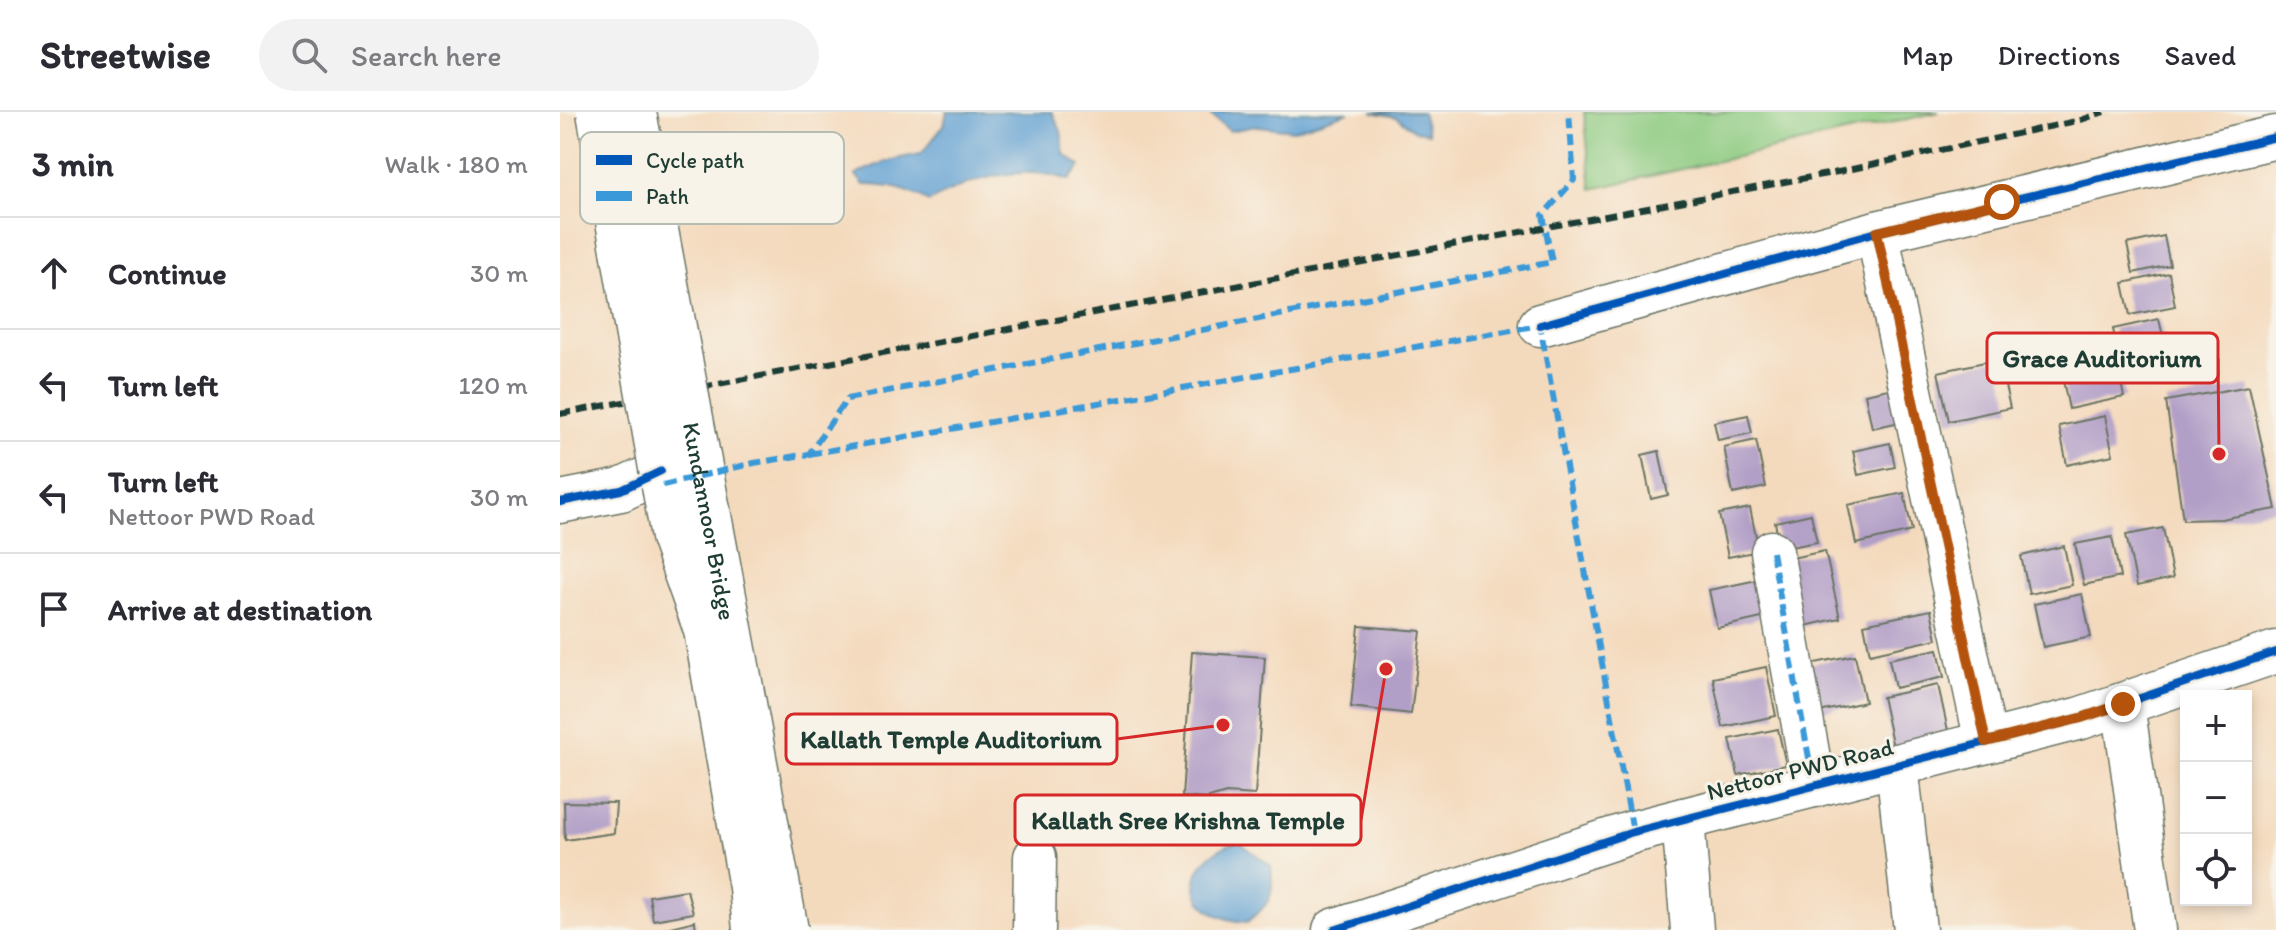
<!DOCTYPE html>
<meta charset="utf-8">
<style>
body{margin:0;font-family:Itim,sans-serif;background:#f2f2f3;color:#2b2b33}
.controls{position:absolute;right:24px;bottom:24px;display:grid;overflow:hidden;border-radius:0px;box-shadow:0 4px 12px #0003}
.controls button{width:72px;height:72px;display:grid;place-items:center;padding:0;border:0;border-bottom:2px solid #e1e1e2;background:#fff;color:#2b2b33;font:40px sans-serif}
.stop{position:absolute;width:24px;height:24px;margin:-18px;border:6px solid #b45309;border-radius:50%;background:#fff}
.stop.end{background:#b45309;border-color:#fff;box-shadow:0 2px 8px #0008}
.list{margin:0;padding:0;list-style:none}
h2{display:flex;justify-content:space-between;align-items:center;height:104px;margin:0;padding:0 32px;font-size:34px}
h2 small{font-size:26px;font-weight:400;color:#7c7c81}
.list li{display:grid;grid-template-columns:52px 1fr auto;gap:24px;align-items:center;box-sizing:border-box;height:112px;padding:0 32px;border-top:2px solid #e1e1e2}
.list b{display:block;font-size:30px;white-space:nowrap}
.list p{margin:0;font-size:26px;white-space:nowrap;color:#7c7c81}
.list em{font-size:26px;font-style:normal;color:#7c7c81}
.icon{flex:none;width:44px;height:44px;fill:none;stroke:currentColor;stroke-width:2;stroke-linecap:round;stroke-linejoin:round}
.map{position:relative;flex:none;width:1716px;height:818px;overflow:hidden}
header{display:flex;align-items:center;gap:48px;box-sizing:border-box;height:112px;padding:0 40px;background:#fff;border-bottom:2px solid #e1e1e2}
header strong{font-size:38px}
nav{display:flex;gap:44px;margin-inline-start:auto;font-size:28px}
.search{width:560px;height:72px;background:#f2f2f3;display:flex;align-items:center;gap:20px;box-sizing:border-box;padding:0 28px;border-radius:44px;color:#7c7c81;font-size:30px}
main{display:flex}
aside{flex:1;background:#fff}
.map>svg:first-child{display:block}
</style>
<header>
<strong>Streetwise</strong>
<div class="search"><svg class="icon" aria-label="search" viewBox="0 0 24 24"><circle cx="10" cy="10" r="6"/><path d="M15 15l6 6"/></svg>Search here</div>
<nav><a>Map</a><a>Directions</a><a>Saved</a></nav>
</header>
<main>
<aside>
<h2>3 min<small>Walk · 180 m</small></h2>
<ul class="list">
<li><svg class="icon" aria-label="ahead" viewBox="0 0 24 24"><path d="M12 20V5M6 11l6-6 6 6"/></svg><div><b>Continue</b></div><em>30 m</em></li>
<li><svg class="icon" aria-label="left" viewBox="0 0 24 24"><path d="M17 20v-9H6M10 6l-5 5 5 5"/></svg><div><b>Turn left</b></div><em>120 m</em></li>
<li><svg class="icon" aria-label="left" viewBox="0 0 24 24"><path d="M17 20v-9H6M10 6l-5 5 5 5"/></svg><div><b>Turn left</b><p>Nettoor PWD Road</p></div><em>30 m</em></li>
<li><svg class="icon" aria-label="arrive" viewBox="0 0 24 24"><path d="M6 21V4h12l-3 4 3 4H6"/></svg><div><b>Arrive at destination</b></div></li>
</ul>
</aside>
<div class="map">
<svg width="1716" height="818" viewBox="0 0 1716 818">
<rect width="100%" height="100%" fill="#f7f3e8"/>
<filter id="ink" filterUnits="userSpaceOnUse"><feTurbulence type="fractalNoise" baseFrequency=".0125" numOctaves="2"/><feDisplacementMap in="SourceGraphic" scale="16" xChannelSelector="R" yChannelSelector="G"/><feConvolveMatrix kernelMatrix="1 2 1 2 8 2 1 2 1" color-interpolation-filters="sRGB"/></filter>
<filter id="wash" filterUnits="userSpaceOnUse"><feTurbulence type="fractalNoise" baseFrequency=".006" numOctaves="4" result="noise"/><feDisplacementMap in="SourceGraphic" scale="32" xChannelSelector="R" yChannelSelector="G"/><feGaussianBlur stdDeviation="1.8" result="paint"/><feColorMatrix in="noise" values="0 0 0 0 0 0 0 0 0 0 0 0 0 0 0 0 0 1.4 0 .05"/><feComposite in="paint" operator="in"/></filter>
<g filter="url(#wash)">
<rect width="100%" height="100%" fill="#f4dabd"/>
<!-- green -->
<path fill="#8dcb81" stroke="#56845a" stroke-width="2" d="M 1024,0 L 1379,0 L 1032,77 Z"/>
<!-- water -->
<g fill="#61a0d3" stroke="#406e84" stroke-width="2">
<path d="M 387,0 L 492,0 L 501,19 L 504,42 L 521,54 L 509,68 C 463,51 411,66 369,90 C 347,77 329,73 304,73 L 296,63 C 317,51 338,46 361,42 L 384,13 Z"/>
<path d="M 647,0 L 789,0 L 734,18 L 696,14 L 670,19 Z"/>
<path d="M 812,0 L 862,0 L 868,21 L 855,19 L 836,5 Z"/>
<path d="M 678,729 L 711,754 C 714,785 712,790 687,810 C 624,807 617,749 678,729 Z"/>
</g>
<g id="blocks">
<!-- building -->
<g fill="#b29fc7">
<path d="M 1604,124 L 1610,153 L 1573,161 L 1567,132 Z"/>
<path d="M 1609,161 L 1615,194 L 1570,203 L 1563,171 Z"/>
<path d="M 1599,207 L 1605,233 L 1558,243 L 1553,217 Z"/>
<path d="M 1439,247 L 1450,296 L 1389,309 L 1378,260 Z"/>
<path d="M 1556,247 L 1564,285 L 1509,297 L 1501,259 Z"/>
<path d="M 1689,274 L 1716,397 L 1661,407 L 1623,408 L 1606,289 Z"/>
<path d="M 1338,275 L 1345,309 L 1312,316 L 1305,282 Z"/>
<path d="M 1188,303 L 1192,321 L 1158,328 L 1154,310 Z"/>
<path d="M 1545,304 L 1553,343 L 1507,353 L 1499,314 Z"/>
<path d="M 1196,328 L 1206,375 L 1173,382 L 1164,335 Z"/>
<path d="M 1330,331 L 1335,355 L 1298,363 L 1293,339 Z"/>
<path d="M 1099,339 L 1108,383 L 1091,387 L 1082,343 Z"/>
<path d="M 1344,381 L 1352,419 L 1296,432 L 1288,393 Z"/>
<path d="M 1190,396 L 1199,439 L 1168,445 L 1159,402 Z"/>
<path d="M 1251,402 L 1257,430 L 1220,437 L 1215,410 Z"/>
<path d="M 1603,416 L 1613,466 L 1577,474 L 1566,423 Z"/>
<path d="M 1552,425 L 1560,465 L 1524,473 L 1515,432 Z"/>
<path d="M 1504,434 L 1512,473 L 1469,482 L 1461,444 Z"/>
<path d="M 1265,439 L 1280,506 L 1236,516 L 1222,448 Z"/>
<path d="M 1207,466 L 1215,503 L 1157,516 L 1149,478 Z"/>
<path d="M 1522,482 L 1531,525 L 1483,535 L 1474,492 Z"/>
<path d="M 1371,498 L 1377,527 L 1310,542 L 1304,512 Z"/>
<path d="M 799,514 L 861,519 L 851,602 L 791,595 Z"/>
<path d="M 1378,537 L 1384,565 L 1335,576 L 1329,547 Z"/>
<path d="M 632,540 L 705,545 L 695,683 L 666,681 L 646,687 L 622,685 Z"/>
<path d="M 1295,543 L 1305,590 L 1250,602 L 1240,554 Z"/>
<path d="M 1206,555 L 1216,604 L 1163,615 L 1153,566 Z"/>
<path d="M 1378,573 L 1389,623 L 1333,635 L 1322,585 Z"/>
<path d="M 1218,617 L 1226,653 L 1178,663 L 1170,627 Z"/>
<path d="M 4,690 L 56,691 L 54,721 L 5,728 Z"/>
<path d="M 127,778 L 133,801 L 93,808 L 89,784 Z"/>
<path d="M 135,809 L 136,818 L 102,818 L 102,817 Z"/>
</g>
</g>
</g>
<g filter="url(#ink)">
<use href="#blocks" fill-opacity="0" stroke="#6a7464" stroke-width="2"/>
<g fill="none" stroke-linecap="round" stroke-linejoin="round">
<defs>
<g id="minor">
<path d="M 1317,120 L 1426,630"/>
<path d="M 980,213 L 1317,120 L 1716,25"/>
<path d="M 0,390 L 61,378 L 101,359"/>
<path d="M 1212,440 L 1254,674"/>
<path d="M 1563,592 L 1595,818"/>
<path d="M 1337,653 L 1355,818"/>
<path d="M 1123,707 L 1132,818"/>
<path d="M 474,818 L 475,745"/>
<path d="M 774,818 L 1073,720 L 1521,606 L 1716,540"/>
</g>
</defs>
<!-- minor casing -->
<use href="#minor" stroke="#6a7464" stroke-width="45"/>
<!-- minor -->
<use href="#minor" stroke="#fff" stroke-width="42"/>
<!-- rail -->
<path stroke="#1f3d34" stroke-width="6" stroke-dasharray="12 6" stroke-linecap="butt" d="M 0,302 L 1283,59 L 1521,8 L 1544,0"/>
<defs>
<path id="minor-bridge" d="M 38,0 L 112,425 L 145,518 L 190,775 L 194,818"/>
<g id="highway-bridge">
<path id="s1" d="M 74,0 L 226,818"/>
</g>
</defs>
<!-- minor-bridge casing -->
<use href="#minor-bridge" stroke="#6a7464" stroke-width="45" stroke-linecap="butt"/>
<!-- highway-bridge casing -->
<use href="#highway-bridge" stroke="#6a7464" stroke-width="47" stroke-linecap="butt"/>
<!-- minor-bridge -->
<use href="#minor-bridge" stroke="#fff" stroke-width="42"/>
<!-- highway-bridge -->
<use href="#highway-bridge" stroke="#fff" stroke-width="44"/>
<!-- quiet -->
<g stroke="#3a99d8" stroke-width="6" stroke-dasharray="12 6" stroke-linecap="butt">
<path d="M 249,342 L 980,213 L 1073,720"/>
<path d="M 103,373 L 194,351 L 249,342 L 287,287 L 992,150 L 983,103 L 1014,68 L 1009,0"/>
<path d="M 1212,440 L 1254,674"/>
</g>
<defs>
<g id="cycleway">
<path d="M 980,213 L 1317,120 L 1716,25"/>
<path d="M 0,390 L 61,378 L 101,359"/>
<path d="M 774,818 L 1073,720 L 1521,606 L 1716,540"/>
</g>
</defs>
<!-- cycleway casing -->
<use href="#cycleway" stroke="#f7f3e8" stroke-width="13"/>
<!-- cycleway -->
<use href="#cycleway" stroke="#0057b8" stroke-width="8"/>
</g>
</g>
<g fill="none" stroke-linecap="round" stroke-linejoin="round" filter="url(#ink)">
<!-- route -->
<path stroke="#b45309" stroke-width="10" d="M 1442,90 L 1317,120 L 1426,630 L 1521,606 L 1563,592"/>
</g>
<g text-anchor="middle" dominant-baseline="central" stroke-width="6" stroke-linejoin="round" paint-order="stroke">
<!-- street labels -->
<g font-size="24" fill="#1f3d34" stroke="#f7f3e8">
<text stroke="none"><textPath href="#s1" startOffset="416">Kundannoor Bridge</textPath></text>
<text transform="translate(1240 657) rotate(-14)">Nettoor PWD Road</text>
</g>
</g>
<!-- legend -->
<rect x="20" y="20" width="264" height="92" rx="12" fill="#f7f3e8" stroke="#b6bcb2" stroke-width="2"/>
<rect x="36" y="43" width="36" height="10" fill="#0057b8"/>
<rect x="36" y="79" width="36" height="10" fill="#3a99d8"/>
<g font-size="22" fill="#1f3d34">
<text x="86" y="56">Cycle path</text>
<text x="86" y="92">Path</text>
</g>
<!-- callouts -->
<path fill="none" stroke="#d62828" stroke-width="3" d="M1659 342L1658 246M663 613L557 627M826 557L801 708"/>
<g fill="#d62828" stroke="#f7f3e8" stroke-width="3">
<circle cx="1659" cy="342" r="8"/>
<circle cx="663" cy="613" r="8"/>
<circle cx="826" cy="557" r="8"/>
</g>
<g fill="#f7f3e8" stroke="#d62828" stroke-width="3">
<rect x="1427" y="221" width="231" height="50" rx="8"/>
<rect x="226" y="602" width="331" height="50" rx="8"/>
<rect x="455" y="683" width="346" height="50" rx="8"/>
</g>
<g font-size="26" text-anchor="middle" font-weight="bold" fill="#1f3d34">
<text x="1542" y="255">Grace Auditorium</text>
<text x="391" y="636">Kallath Temple Auditorium</text>
<text x="628" y="717">Kallath Sree Krishna Temple</text>
</g>
</svg>
<div class="controls">
<button>+</button>
<button>−</button>
<button><svg class="icon" aria-label="locate" viewBox="0 0 24 24"><circle cx="12" cy="12" r="6"/><path d="M12 2v4M12 18v4M2 12h4M18 12h4"/></svg></button>
</div>
<div class="stop" style="left:1442px;top:90px"></div>
<div class="stop end" style="left:1563px;top:592px"></div>
</div>
</main>
